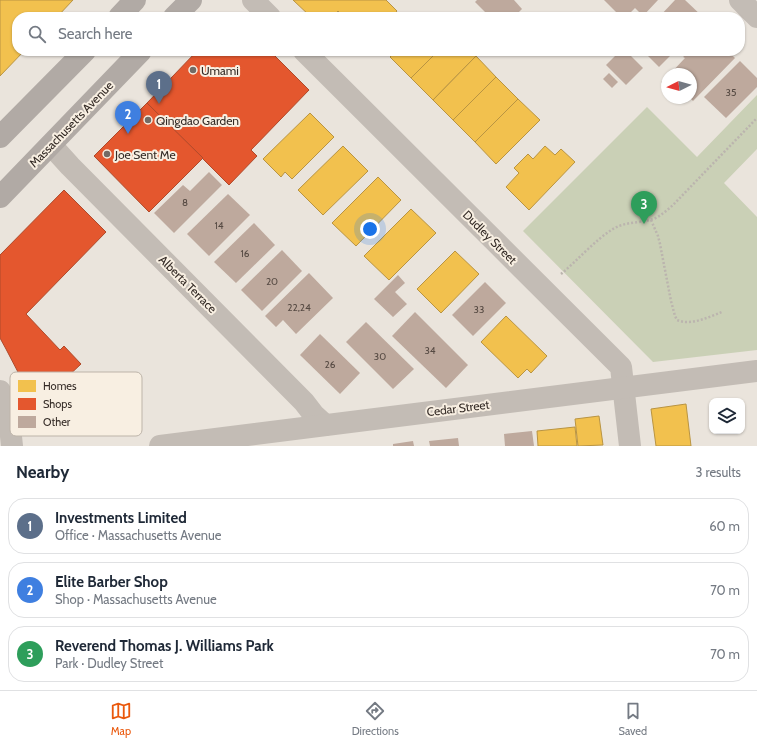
<!DOCTYPE html>
<meta charset="utf-8">
<style>
body{margin:0;font-family:Cabin,sans-serif;background:#f6f6f7;color:#1f2937}
.controls{position:absolute;right:12px;bottom:12px;display:grid;overflow:hidden;border-radius:8px;box-shadow:0 1px 3px #0004}
.controls button{width:36px;height:36px;display:grid;place-items:center;padding:0;border:0;border-bottom:1px solid #e0e1e3;background:#fff;color:#1f2937;font:20px sans-serif}
.compass{position:absolute;left:661px;top:68px;width:36px;height:36px;border-radius:50%;background:#fff;box-shadow:0 1px 3px #0004;rotate:264deg}
.you{position:absolute;left:370px;top:229px;width:14px;height:14px;margin:-10px;border:3px solid #fff;border-radius:50%;background:#1a73e8;box-shadow:0 0 0 6px #1a73e833}
.badge{display:grid;place-items:center;width:26px;height:26px;border-radius:50%;background:#ea580c;color:#fff;font-size:13px;font-weight:700}
.pin{position:absolute;translate:-50% -33px;filter:drop-shadow(0 1px 2px #0008)}
.pin::after{content:'';position:absolute;top:21px;width:14px;height:12px;background:inherit;clip-path:polygon(0 0,100% 0,50% 100%)}
.list{margin:0;padding:0;list-style:none}
h2{display:flex;justify-content:space-between;align-items:center;height:52px;margin:0;padding:0 16px;font-size:17px}
h2 small{font-size:13px;font-weight:400;color:#747a83}
.list li{display:grid;grid-template-columns:26px 1fr auto;gap:12px;align-items:center;box-sizing:border-box;height:56px;margin:0 8px 8px;padding:0 8px;border:1px solid #e0e1e3;border-radius:16px}
.list b{display:block;font-size:15px;white-space:nowrap}
.list p{margin:0;font-size:13px;white-space:nowrap;color:#747a83}
.list em{font-size:13px;font-style:normal;color:#747a83}
.icon{flex:none;width:22px;height:22px;fill:none;stroke:currentColor;stroke-width:2;stroke-linecap:round;stroke-linejoin:round}
.map{position:relative;flex:none;width:757px;height:446px;overflow:hidden}
.search{position:absolute;background:#fff;box-shadow:0 1px 3px #0004;left:12px;right:12px;top:12px;height:44px;display:flex;align-items:center;gap:10px;box-sizing:border-box;padding:0 14px;border-radius:16px;color:#747a83;font-size:15px}
.sheet{height:244px;background:#fff}
nav{display:flex;justify-content:space-around;align-items:center;box-sizing:border-box;height:56px;border-top:1px solid #e0e1e3;background:#fff;font-size:11px;color:#747a83}
nav a{display:grid;justify-items:center;gap:2px}
nav .on{color:#ea580c}
.map>svg:first-child{display:block}
</style>
<div class="map">
<svg width="757" height="446" viewBox="0 0 757 446">
<rect width="100%" height="100%" fill="#eae4dc"/>
<!-- green -->
<path fill="#cad0b6" d="M 757,95 L 757,149 L 724,183 L 757,217 L 757,350 L 653,362 L 523,231 L 647,107 L 697,157 Z"/>
<!-- homes -->
<g fill="#f2c14e" stroke="#b99442">
<path d="M 0,0 L 73,0 L 57,17 L 17,17 L 17,51 L 24,51 L 0,76 Z"/>
<path d="M 293,0 L 386,0 L 397,11 L 392,17 L 344,17 L 338,11 L 332,17 L 311,17 Z"/>
<path d="M 396,51 L 438,51 L 411,78 L 390,57 Z"/>
<path d="M 438,51 L 471,51 L 476,56 L 433,100 L 411,78 Z"/>
<path d="M 476,56 L 496,77 L 453,120 L 433,100 Z"/>
<path d="M 496,77 L 518,99 L 475,142 L 453,120 Z"/>
<path d="M 518,99 L 540,120 L 496,164 L 475,142 Z"/>
<path d="M 310,113 L 334,137 L 292,179 L 285,172 L 281,177 L 263,159 Z"/>
<path d="M 343,146 L 368,171 L 323,215 L 298,190 Z"/>
<path d="M 545,146 L 555,155 L 561,149 L 575,162 L 529,210 L 506,187 L 519,173 L 514,168 L 528,154 L 533,159 Z"/>
<path d="M 378,177 L 401,200 L 356,246 L 332,223 Z"/>
<path d="M 411,209 L 436,233 L 389,280 L 364,256 Z"/>
<path d="M 455,251 L 479,274 L 441,313 L 417,289 Z"/>
<path d="M 506,316 L 547,356 L 531,373 L 527,369 L 518,378 L 481,342 Z"/>
<path d="M 686,404 L 691,446 L 656,446 L 651,409 Z"/>
<path d="M 599,416 L 603,445 L 578,446 L 575,419 Z"/>
<path d="M 575,427 L 577,446 L 538,446 L 537,431 Z"/>
</g>
<!-- shops -->
<g fill="#e4572e" stroke="#af4a2b">
<path d="M 197,51 L 270,51 L 309,90 L 251,150 L 257,156 L 229,185 L 147,103 Z"/>
<path d="M 147,103 L 203,158 L 149,212 L 94,156 Z"/>
<path d="M 64,190 L 106,232 L 26,314 L 60,350 L 64,346 L 81,364 L 47,396 L 29,404 L 19,374 L 6,349 L 0,338 L 0,255 Z"/>
</g>
<!-- building -->
<g fill="#bea99d">
<path d="M 477,0 L 514,0 L 522,9 L 514,17 L 490,17 L 475,2 Z"/>
<path d="M 604,0 L 658,0 L 643,16 L 635,8 L 626,17 L 621,17 Z"/>
<path d="M 675,0 L 685,0 L 703,17 L 659,17 Z"/>
<path d="M 620,51 L 626,51 L 643,68 L 626,85 L 606,65 Z"/>
<path d="M 643,51 L 675,51 L 659,67 Z"/>
<path d="M 689,51 L 728,51 L 735,58 L 693,101 L 691,99 L 691,74 L 670,74 L 685,58 L 683,57 Z"/>
<path d="M 740,61 L 757,78 L 757,87 L 726,118 L 704,97 Z"/>
<path d="M 609,73 L 618,82 L 612,88 L 603,79 Z"/>
<path d="M 667,77 L 667,88 L 661,82 Z"/>
<path d="M 677,98 L 686,98 L 682,102 Z"/>
<path d="M 209,172 L 222,185 L 174,233 L 154,213 L 183,185 L 190,191 Z"/>
<path d="M 228,194 L 250,215 L 209,256 L 187,234 Z"/>
<path d="M 254,223 L 275,245 L 236,283 L 214,262 Z"/>
<path d="M 282,250 L 302,271 L 262,311 L 241,290 Z"/>
<path d="M 309,273 L 333,298 L 296,334 L 283,320 L 276,327 L 265,316 Z"/>
<path d="M 398,275 L 405,283 L 395,292 L 407,304 L 393,317 L 374,299 Z"/>
<path d="M 485,282 L 506,303 L 473,336 L 452,315 Z"/>
<path d="M 415,312 L 468,365 L 446,388 L 392,336 Z"/>
<path d="M 366,322 L 414,369 L 393,389 L 346,342 Z"/>
<path d="M 320,334 L 360,373 L 340,394 L 300,355 Z"/>
<path d="M 532,431 L 534,446 L 505,446 L 504,434 Z"/>
<path d="M 458,438 L 459,446 L 430,446 L 429,441 Z"/>
<path d="M 413,441 L 414,446 L 393,446 L 393,444 Z"/>
</g>
<g fill="none" stroke-linecap="round" stroke-linejoin="round">
<!-- path -->
<g stroke="#bbb4ae" stroke-width="2.5" stroke-dasharray="2 2" stroke-linecap="butt">
<path d="M 651,220 L 658,236 L 660,244 L 671,301 L 675,316 L 677,320 C 691,326 709,317 722,312"/>
<path d="M 561,274 C 578,260 595,240 613,229 C 624,222 638,223 650,220 C 659,218 666,211 673,205 L 757,118"/>
</g>
<!-- minor -->
<g stroke="#c3bcb5" stroke-width="22">
<path d="M 253,0 L 270,17"/>
<path d="M 740,0 L 757,17"/>
<path d="M 304,51 L 621,367 L 630,446"/>
<path d="M 51,145 L 70,166 L 304,402 L 314,415 L 325,425"/>
<path d="M 0,391 C 9,408 10,428 12,446"/>
</g>
<!-- tertiary -->
<path stroke="#c3bcb5" stroke-width="22" d="M 160,446 L 757,371"/>
<!-- primary -->
<g stroke="#b1aaa5" stroke-width="22">
<path d="M 119,17 L 135,0"/>
<path d="M 174,17 L 191,0"/>
<path d="M 0,137 L 85,51"/>
<path d="M 0,197 L 141,51"/>
</g>
</g>
<!-- markers -->
<g fill="#736b65" stroke="#f8efe2" stroke-width="1.5">
<circle cx="193" cy="70" r="4"/>
<circle cx="148" cy="120" r="4"/>
<circle cx="107" cy="154" r="4"/>
</g>
<g text-anchor="middle" dominant-baseline="central" stroke-width="4" stroke-linejoin="round" paint-order="stroke">
<!-- number labels -->
<g font-size="10" fill="#564a43">
<text x="731" y="92">35</text>
<text x="185" y="202">8</text>
<text x="219" y="225">14</text>
<text x="245" y="253">16</text>
<text x="272" y="281">20</text>
<text x="299" y="307">22,24</text>
<text x="479" y="309">33</text>
<text x="430" y="350">34</text>
<text x="380" y="356">30</text>
<text x="330" y="364">26</text>
</g>
<!-- poi labels -->
<g font-size="12" fill="#332a25" stroke="#f8efe2" text-anchor="start">
<text x="201" y="70">Umami</text>
<text x="156" y="120">Qingdao Garden</text>
<text x="115" y="154">Joe Sent Me</text>
</g>
<!-- street labels -->
<g font-size="12" fill="#332a25" stroke="#f8efe2">
<text transform="translate(71 124) rotate(-46)">Massachusetts Avenue</text>
<text transform="translate(490 237) rotate(45)">Dudley Street</text>
<text transform="translate(188 284) rotate(45)">Alberta Terrace</text>
<text transform="translate(458 408) rotate(-7)">Cedar Street</text>
</g>
</g>
<!-- legend -->
<rect x="10" y="372" width="132" height="64" rx="6" fill="#f8efe2" stroke="#bdb4a9" stroke-width="1"/>
<rect x="18" y="380" width="18" height="12" fill="#f2c14e"/>
<rect x="18" y="398" width="18" height="12" fill="#e4572e"/>
<rect x="18" y="416" width="18" height="12" fill="#bea99d"/>
<g font-size="11" fill="#332a25">
<text x="43" y="390">Homes</text>
<text x="43" y="408">Shops</text>
<text x="43" y="426">Other</text>
</g>
</svg>
<div class="controls">
<button><svg class="icon" aria-label="layers" viewBox="0 0 24 24"><path d="M12 4l9 5-9 5-9-5zM3 14l9 5 9-5"/></svg></button>
</div>
<svg class="compass" viewBox="-18 -18 36 36"><path d="M0-13l5 13h-10z" fill="#e53935"/><path d="M0 13l5-13h-10z" fill="#747a83"/></svg>
<div class="you"></div>
<div class="pin badge" style="left:159px;top:104px;background:#5c6f8a">1</div>
<div class="pin badge" style="left:128px;top:134px;background:#3f7fe0">2</div>
<div class="pin badge" style="left:644px;top:224px;background:#2e9e5b">3</div>
<div class="search"><svg class="icon" aria-label="search" viewBox="0 0 24 24"><circle cx="10" cy="10" r="6"/><path d="M15 15l6 6"/></svg>Search here</div>
</div>
<section class="sheet">
<h2>Nearby<small>3 results</small></h2>
<ul class="list">
<li><span class="badge" style="background:#5c6f8a">1</span><div><b>Investments Limited</b><p>Office · Massachusetts Avenue</p></div><em>60 m</em></li>
<li><span class="badge" style="background:#3f7fe0">2</span><div><b>Elite Barber Shop</b><p>Shop · Massachusetts Avenue</p></div><em>70 m</em></li>
<li><span class="badge" style="background:#2e9e5b">3</span><div><b>Reverend Thomas J. Williams Park</b><p>Park · Dudley Street</p></div><em>70 m</em></li>
</ul>
</section>
<nav>
<a class="on"><svg class="icon" aria-label="map" viewBox="0 0 24 24"><path d="M3 6l6-2 6 2 6-2v14l-6 2-6-2-6 2zM9 4v14M15 6v14"/></svg>Map</a>
<a><svg class="icon" aria-label="directions" viewBox="0 0 24 24"><path d="M12 3l9 9-9 9-9-9zM9 14v-3h6M13 9l2 2-2 2"/></svg>Directions</a>
<a><svg class="icon" aria-label="saved" viewBox="0 0 24 24"><path d="M7 4h10v16l-5-4-5 4z"/></svg>Saved</a>
</nav>
